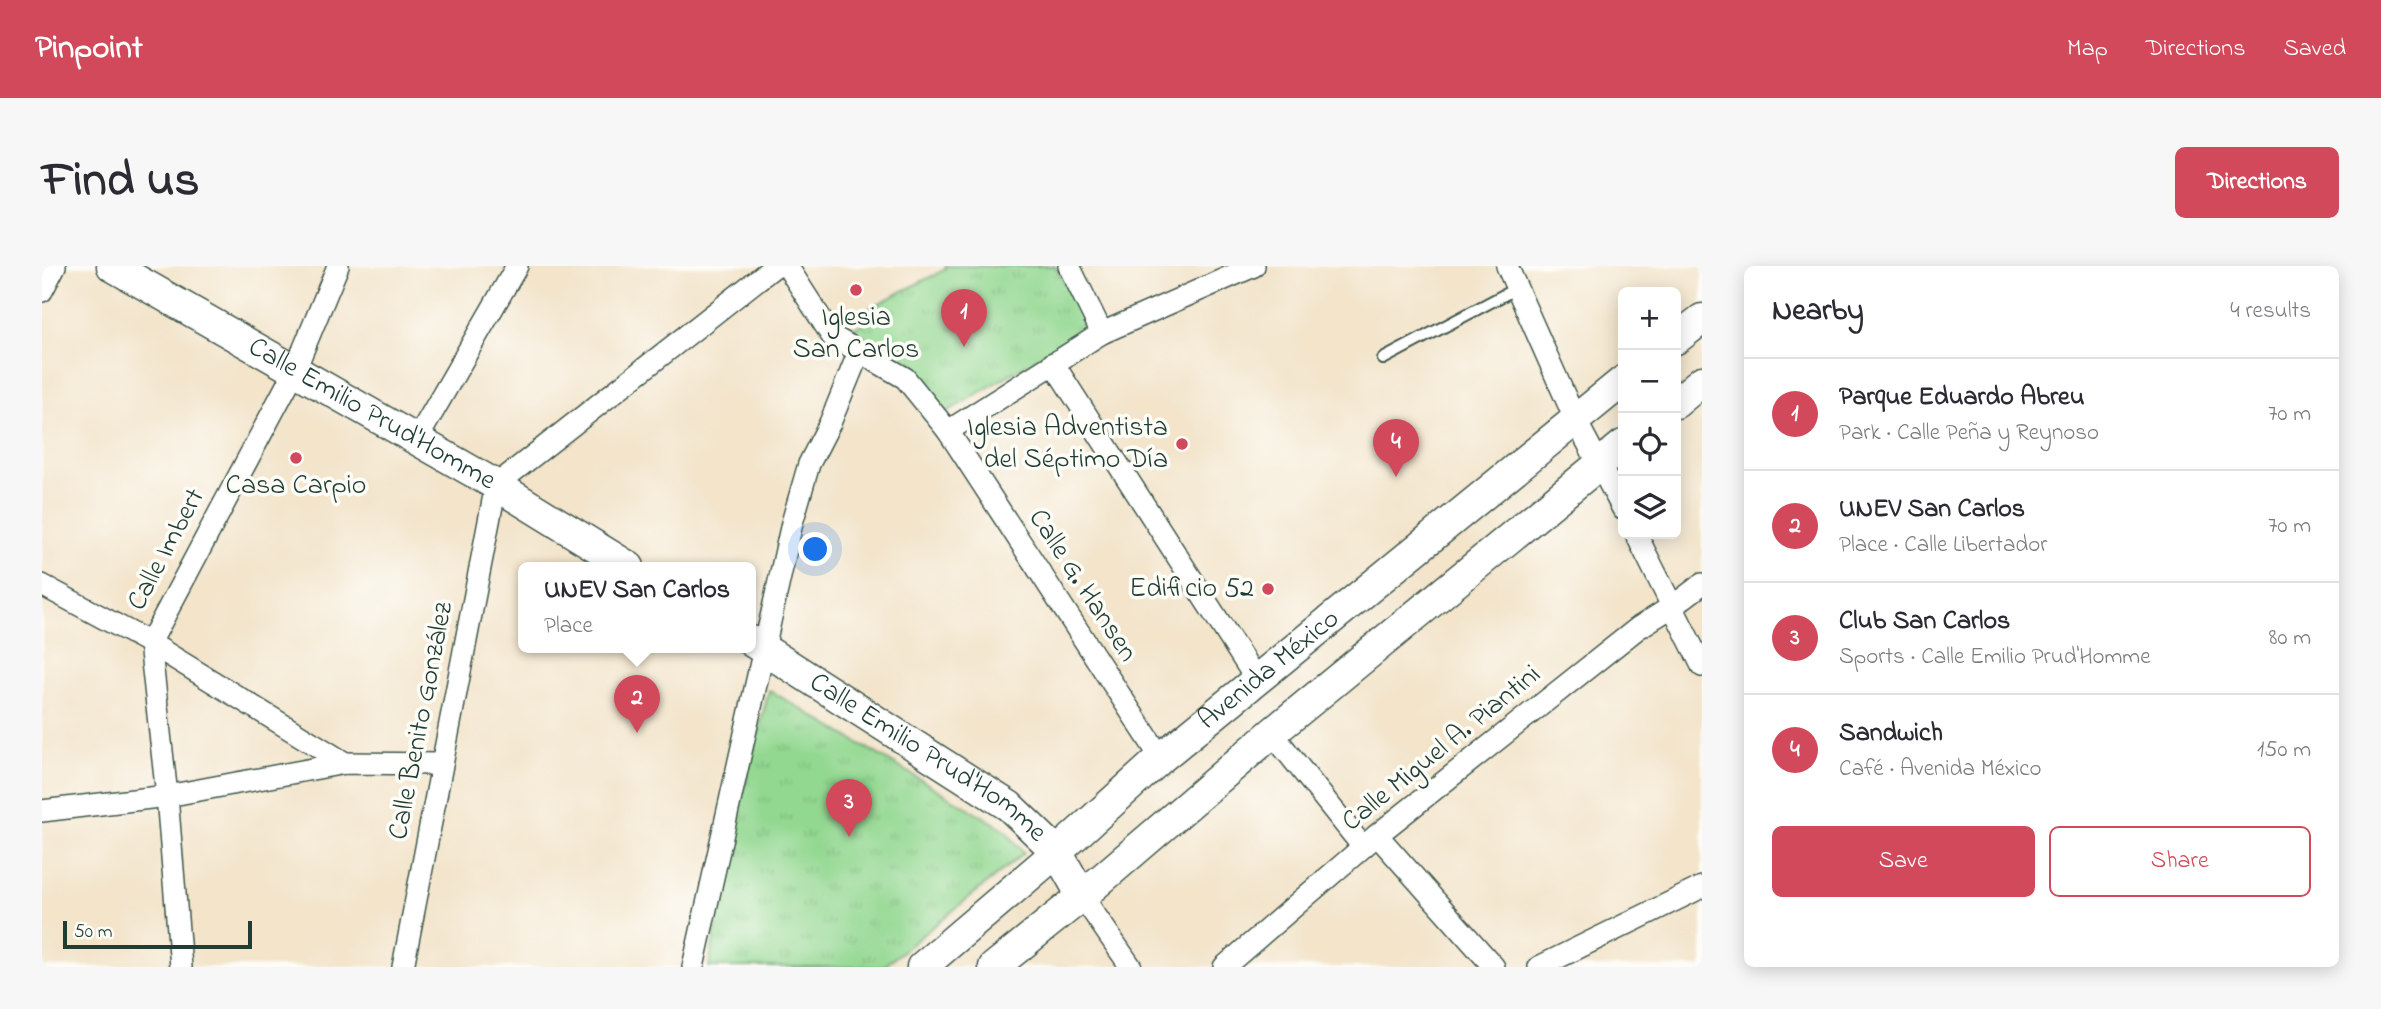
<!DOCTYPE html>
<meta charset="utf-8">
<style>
body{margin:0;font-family:"Indie Flower",sans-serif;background:#f7f7f7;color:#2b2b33}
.controls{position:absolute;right:21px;top:21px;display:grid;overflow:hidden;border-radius:10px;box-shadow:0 4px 18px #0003}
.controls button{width:63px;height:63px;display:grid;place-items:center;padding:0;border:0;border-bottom:2px solid #e1e1e2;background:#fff;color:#2b2b33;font:35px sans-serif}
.scale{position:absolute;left:21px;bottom:18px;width:189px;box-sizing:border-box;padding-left:7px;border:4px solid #1f3d34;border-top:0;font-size:19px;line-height:24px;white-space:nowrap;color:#1f3d34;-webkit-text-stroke:5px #fdfcf7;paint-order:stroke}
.you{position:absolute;left:774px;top:284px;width:24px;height:24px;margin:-18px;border:5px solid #fff;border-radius:50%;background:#1a73e8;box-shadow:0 0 0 10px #1a73e833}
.badge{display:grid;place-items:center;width:46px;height:46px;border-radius:50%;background:#d1495b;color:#fff;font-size:23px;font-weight:700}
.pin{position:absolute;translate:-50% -58px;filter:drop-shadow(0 2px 4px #0008)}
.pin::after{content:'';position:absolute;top:37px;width:24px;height:21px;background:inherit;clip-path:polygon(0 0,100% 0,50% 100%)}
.popup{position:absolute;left:476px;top:296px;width:238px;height:91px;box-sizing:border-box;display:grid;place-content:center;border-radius:10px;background:#fff;filter:drop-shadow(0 2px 5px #0005);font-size:23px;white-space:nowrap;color:#7c7c81}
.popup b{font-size:26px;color:#2b2b33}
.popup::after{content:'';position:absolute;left:50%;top:100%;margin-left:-14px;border:14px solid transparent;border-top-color:#fff}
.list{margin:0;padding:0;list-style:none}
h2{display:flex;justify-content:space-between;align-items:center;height:91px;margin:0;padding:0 28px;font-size:30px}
h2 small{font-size:23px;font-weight:400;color:#7c7c81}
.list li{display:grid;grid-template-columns:46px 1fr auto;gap:21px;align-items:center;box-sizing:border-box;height:112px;padding:0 28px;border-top:2px solid #e1e1e2}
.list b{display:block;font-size:26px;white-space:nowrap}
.list p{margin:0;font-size:23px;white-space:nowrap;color:#7c7c81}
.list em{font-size:23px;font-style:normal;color:#7c7c81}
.actions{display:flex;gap:14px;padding:21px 28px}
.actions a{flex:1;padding:16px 0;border:2px solid #d1495b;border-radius:10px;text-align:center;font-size:24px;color:#d1495b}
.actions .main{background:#d1495b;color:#fff}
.icon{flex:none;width:38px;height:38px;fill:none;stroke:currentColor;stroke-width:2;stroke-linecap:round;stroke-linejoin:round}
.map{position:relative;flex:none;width:1660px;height:701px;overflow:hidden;border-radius:10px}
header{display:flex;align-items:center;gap:42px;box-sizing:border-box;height:98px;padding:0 35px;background:#d1495b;color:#fff}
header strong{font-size:33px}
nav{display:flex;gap:38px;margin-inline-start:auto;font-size:24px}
.intro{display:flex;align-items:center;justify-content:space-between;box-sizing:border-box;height:168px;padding:0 42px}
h1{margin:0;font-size:49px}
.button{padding:18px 32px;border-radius:10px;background:#d1495b;color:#fff;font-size:24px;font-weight:700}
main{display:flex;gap:42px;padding:0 42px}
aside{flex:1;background:#fff;border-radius:10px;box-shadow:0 4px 18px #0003}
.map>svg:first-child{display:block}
</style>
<header>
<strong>Pinpoint</strong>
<nav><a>Map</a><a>Directions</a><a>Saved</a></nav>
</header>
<div class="intro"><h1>Find us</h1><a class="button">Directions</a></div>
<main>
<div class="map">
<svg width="1660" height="701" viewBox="0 0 1660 701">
<defs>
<pattern id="park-tufts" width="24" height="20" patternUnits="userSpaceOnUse" patternTransform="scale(1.75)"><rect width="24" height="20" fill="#93d891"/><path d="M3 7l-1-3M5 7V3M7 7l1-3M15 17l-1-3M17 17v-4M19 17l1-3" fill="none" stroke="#7eba7e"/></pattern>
</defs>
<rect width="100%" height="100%" fill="#fdfcf7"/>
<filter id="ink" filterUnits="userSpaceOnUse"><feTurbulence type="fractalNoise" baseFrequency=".0143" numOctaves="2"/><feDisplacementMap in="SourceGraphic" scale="14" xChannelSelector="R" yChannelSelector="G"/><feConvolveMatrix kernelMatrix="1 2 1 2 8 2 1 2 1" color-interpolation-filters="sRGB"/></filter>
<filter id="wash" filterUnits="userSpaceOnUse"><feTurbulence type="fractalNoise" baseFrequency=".00686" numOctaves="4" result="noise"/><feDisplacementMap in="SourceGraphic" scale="28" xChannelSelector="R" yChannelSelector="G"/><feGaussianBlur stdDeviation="1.57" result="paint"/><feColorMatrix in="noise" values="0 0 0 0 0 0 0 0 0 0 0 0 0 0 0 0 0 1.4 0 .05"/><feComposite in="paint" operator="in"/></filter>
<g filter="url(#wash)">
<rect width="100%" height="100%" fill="#f3e4ca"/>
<!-- park -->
<g fill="url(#park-tufts)" stroke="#598a62" stroke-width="2">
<path d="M 903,0 L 1013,0 L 1047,61 L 895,152 L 860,95 L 801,66 L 831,54 L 828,42 L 904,3 Z"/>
<path d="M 727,424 L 962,563 L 982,587 L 841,701 L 667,701 L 691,565 Z"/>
</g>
</g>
<g filter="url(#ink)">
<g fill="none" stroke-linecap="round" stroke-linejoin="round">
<defs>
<path id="service" d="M 1341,93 L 1475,22"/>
<g id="minor">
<path d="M 745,0 L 790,70 L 863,112 L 906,165 L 1119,492"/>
<path d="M 1027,0 L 1060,67"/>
<path d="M 1465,0 L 1533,153 L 1581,243"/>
<path d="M 0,25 L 13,0"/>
<path d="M 1011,97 L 1214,413"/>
<path d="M 906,165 L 1060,67 L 1212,0"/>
<path d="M 374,175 L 475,0"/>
<path d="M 1594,268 L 1660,400"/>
<path d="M 0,319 L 108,377 L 303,497"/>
<path d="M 1230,467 L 1321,581"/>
<path d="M 0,545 L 125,530 L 303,497 L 399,498"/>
<path d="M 1335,569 L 1452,701"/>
<path d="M 1040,630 L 1089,701"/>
<path d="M 139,701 L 125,530 L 108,377 L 252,106 L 296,0"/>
<path d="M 361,701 L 454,219 L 733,0"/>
<path d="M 651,701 L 750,257 L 767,198 L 788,157 L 817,86"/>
<path d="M 1182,701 L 1335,569 L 1596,362 L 1631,340 L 1660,318"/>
<path d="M 1497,701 L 1660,621"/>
</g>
<g id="secondary">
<path id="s1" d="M 70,0 L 454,219 L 587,301"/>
<path d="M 1634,73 L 1660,53"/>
<path d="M 1634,137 L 1660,115"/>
<path id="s2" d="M 709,375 L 967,540 L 1015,586 L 1040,630"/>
<path id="s3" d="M 880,701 L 1015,586 L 1119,492 L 1581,115"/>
<path d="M 952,701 L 1040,630 L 1230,467 L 1581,179"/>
</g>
</defs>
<!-- service casing -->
<use href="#service" stroke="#3f564a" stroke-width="14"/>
<!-- minor casing -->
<use href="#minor" stroke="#3f564a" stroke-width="24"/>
<!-- secondary casing -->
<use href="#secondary" stroke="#3f564a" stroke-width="33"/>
<!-- service -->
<use href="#service" stroke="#fff" stroke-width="10"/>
<!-- minor -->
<use href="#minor" stroke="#fff" stroke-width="21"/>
<!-- secondary -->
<use href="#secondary" stroke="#fff" stroke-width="30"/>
</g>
</g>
<!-- markers -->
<g fill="#d1495b" stroke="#fdfcf7" stroke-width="2.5">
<circle cx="814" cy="24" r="7"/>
<circle cx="1140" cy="178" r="7"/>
<circle cx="254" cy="192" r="7"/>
<circle cx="1226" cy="323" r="7"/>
</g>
<g text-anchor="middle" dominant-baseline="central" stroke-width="7" stroke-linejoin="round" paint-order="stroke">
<!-- poi labels -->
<g font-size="28" fill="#1f3d34" stroke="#fdfcf7">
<text x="814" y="52">Iglesia<tspan x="814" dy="32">San Carlos</tspan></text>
<text x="1126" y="162" text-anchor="end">Iglesia Adventista<tspan x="1126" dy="32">del Séptimo Día</tspan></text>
<text x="254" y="220">Casa Carpio</text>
<text x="1212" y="323" text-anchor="end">Edificio 52</text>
</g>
<!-- street labels -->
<g font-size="28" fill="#1f3d34" stroke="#fdfcf7">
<text stroke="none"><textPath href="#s1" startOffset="299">Calle Emilio Prud'Homme</textPath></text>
<text transform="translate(125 284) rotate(-62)">Calle Imbert</text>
<text transform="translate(1040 320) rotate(57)">Calle G. Hansen</text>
<text stroke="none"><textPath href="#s3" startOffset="457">Avenida México</textPath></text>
<text transform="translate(380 455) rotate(-79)">Calle Benito González</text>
<text transform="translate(1400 483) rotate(-39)">Calle Miguel A. Piantini</text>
<text stroke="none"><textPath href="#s2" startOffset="212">Calle Emilio Prud'Homme</textPath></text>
</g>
</g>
</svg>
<div class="controls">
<button>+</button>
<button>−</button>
<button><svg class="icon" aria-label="locate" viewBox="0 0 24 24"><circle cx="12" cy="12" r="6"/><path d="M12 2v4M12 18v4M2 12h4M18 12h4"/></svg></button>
<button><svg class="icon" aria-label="layers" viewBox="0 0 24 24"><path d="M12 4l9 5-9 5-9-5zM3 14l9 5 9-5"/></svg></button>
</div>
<div class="scale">50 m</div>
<div class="you"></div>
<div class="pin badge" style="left:922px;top:81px">1</div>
<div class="pin badge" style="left:595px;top:467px">2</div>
<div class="popup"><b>UNEV San Carlos</b>Place</div>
<div class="pin badge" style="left:807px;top:571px">3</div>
<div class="pin badge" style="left:1354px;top:211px">4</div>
</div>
<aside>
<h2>Nearby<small>4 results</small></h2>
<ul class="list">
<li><span class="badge">1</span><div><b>Parque Eduardo Abreu</b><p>Park · Calle Peña y Reynoso</p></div><em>70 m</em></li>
<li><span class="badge">2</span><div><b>UNEV San Carlos</b><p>Place · Calle Libertador</p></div><em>70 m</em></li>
<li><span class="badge">3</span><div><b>Club San Carlos</b><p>Sports · Calle Emilio Prud'Homme</p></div><em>80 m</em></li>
<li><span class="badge">4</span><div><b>Sandwich</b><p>Café · Avenida México</p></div><em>150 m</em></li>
</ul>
<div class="actions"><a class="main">Save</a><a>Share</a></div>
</aside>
</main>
